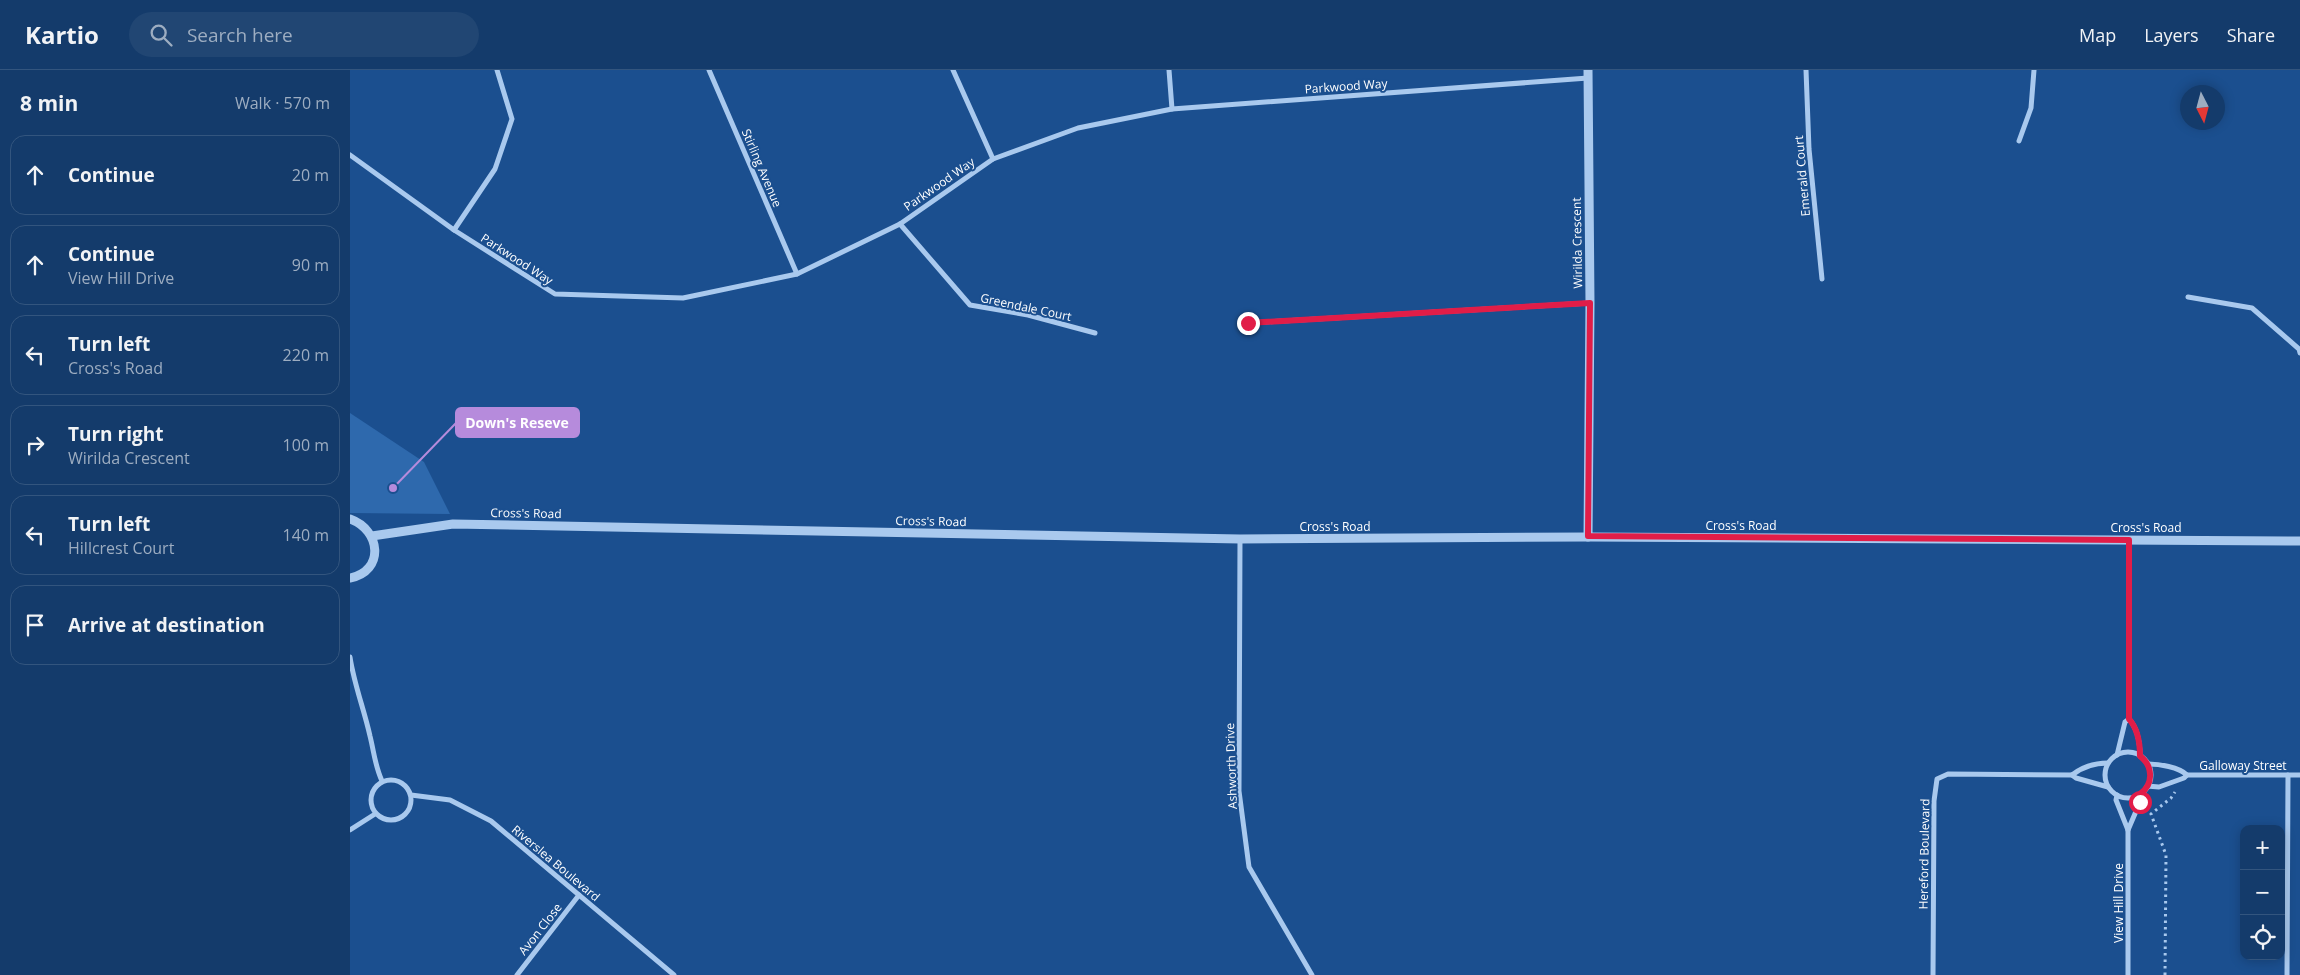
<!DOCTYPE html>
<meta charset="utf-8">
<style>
body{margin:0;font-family:"Open Sans",sans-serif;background:#214673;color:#f1f3f6}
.controls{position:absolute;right:15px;bottom:15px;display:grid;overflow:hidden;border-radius:10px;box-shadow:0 2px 12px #0003}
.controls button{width:45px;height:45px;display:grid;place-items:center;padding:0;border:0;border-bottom:1px solid #33557e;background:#143b6b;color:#f1f3f6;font:25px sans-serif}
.compass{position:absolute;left:1830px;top:15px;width:45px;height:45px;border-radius:50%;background:#143b6b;box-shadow:0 2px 12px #0003;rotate:174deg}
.stop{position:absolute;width:15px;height:15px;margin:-11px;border:4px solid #e11d48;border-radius:50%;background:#fff}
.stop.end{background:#e11d48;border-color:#fff;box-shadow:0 1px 5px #0008}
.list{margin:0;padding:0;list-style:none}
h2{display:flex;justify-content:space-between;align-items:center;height:65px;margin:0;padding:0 20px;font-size:21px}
h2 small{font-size:16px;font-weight:400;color:#9dadc1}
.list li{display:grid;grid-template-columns:32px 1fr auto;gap:15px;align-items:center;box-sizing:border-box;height:80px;margin:0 10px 10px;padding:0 10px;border:1px solid #33557e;border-radius:15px}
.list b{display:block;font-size:19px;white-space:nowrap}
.list p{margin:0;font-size:16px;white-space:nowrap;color:#9dadc1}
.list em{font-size:16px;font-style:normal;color:#9dadc1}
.icon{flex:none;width:28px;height:28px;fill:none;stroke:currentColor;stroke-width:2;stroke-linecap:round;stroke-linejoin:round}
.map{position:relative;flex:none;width:1950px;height:905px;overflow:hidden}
header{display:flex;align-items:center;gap:30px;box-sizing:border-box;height:70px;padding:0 25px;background:#143b6b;border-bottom:1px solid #33557e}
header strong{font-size:24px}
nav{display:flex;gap:28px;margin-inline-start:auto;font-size:18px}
.search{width:350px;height:45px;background:#214673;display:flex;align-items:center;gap:12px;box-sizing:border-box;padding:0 18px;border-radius:28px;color:#9dadc1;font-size:19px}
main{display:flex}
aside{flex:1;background:#143b6b}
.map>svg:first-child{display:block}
</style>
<header>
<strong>Kartio</strong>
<div class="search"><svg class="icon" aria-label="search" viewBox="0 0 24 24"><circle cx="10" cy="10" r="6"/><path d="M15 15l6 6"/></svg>Search here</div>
<nav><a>Map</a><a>Layers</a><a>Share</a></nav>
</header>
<main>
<aside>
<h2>8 min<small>Walk · 570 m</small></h2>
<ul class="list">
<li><svg class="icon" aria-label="ahead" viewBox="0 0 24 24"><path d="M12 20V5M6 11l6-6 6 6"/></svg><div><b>Continue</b></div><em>20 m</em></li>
<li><svg class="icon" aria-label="ahead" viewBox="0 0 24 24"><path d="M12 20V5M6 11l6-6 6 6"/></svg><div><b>Continue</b><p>View Hill Drive</p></div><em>90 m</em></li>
<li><svg class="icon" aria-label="left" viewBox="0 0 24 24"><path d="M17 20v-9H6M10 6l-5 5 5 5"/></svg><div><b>Turn left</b><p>Cross's Road</p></div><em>220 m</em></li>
<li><svg class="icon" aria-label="right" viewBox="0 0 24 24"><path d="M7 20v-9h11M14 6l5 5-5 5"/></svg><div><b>Turn right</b><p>Wirilda Crescent</p></div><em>100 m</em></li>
<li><svg class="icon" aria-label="left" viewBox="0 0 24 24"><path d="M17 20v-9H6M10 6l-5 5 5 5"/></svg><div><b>Turn left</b><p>Hillcrest Court</p></div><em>140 m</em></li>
<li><svg class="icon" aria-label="arrive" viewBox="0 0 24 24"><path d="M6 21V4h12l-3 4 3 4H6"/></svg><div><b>Arrive at destination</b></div></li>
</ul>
</aside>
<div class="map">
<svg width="1950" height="905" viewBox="0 0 1950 905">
<rect width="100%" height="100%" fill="#1b4f8f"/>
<!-- green -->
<path fill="#2e69ad" d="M 0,343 L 74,392 L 100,444 L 0,443 Z"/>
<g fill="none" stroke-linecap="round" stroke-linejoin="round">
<!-- path -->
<path stroke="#a9c9ee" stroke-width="3" stroke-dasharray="2.5 4" stroke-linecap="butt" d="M 1815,905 L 1816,785 L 1801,744 L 1821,728 L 1825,722"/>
<!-- minor -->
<g stroke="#a9c9ee" stroke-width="5">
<path d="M 359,0 L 447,204"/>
<path d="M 603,0 L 643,89"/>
<path d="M 819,0 L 822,39"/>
<path d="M 1456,0 L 1459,79 L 1472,209"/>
<path d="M 1669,71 L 1681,38 L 1684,0"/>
<path d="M 0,85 L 104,160 L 205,224 L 333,228 L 447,204 L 550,154 L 643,89 L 728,58 L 822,39 L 1238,8"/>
<path d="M 550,154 L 620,235 L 678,245 L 745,263"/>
<path d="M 104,160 L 145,99 L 162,49 L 147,0"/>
<path d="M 1838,227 L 1902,238 L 1949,279 L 1950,283"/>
<path d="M 898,253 L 1240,233"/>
<path d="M 890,469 L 889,721 L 899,797 L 962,905"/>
<path d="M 1779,470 L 1779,649 C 1788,659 1790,673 1790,686"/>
<path d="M 0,587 C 4,614 14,639 20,666 C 24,682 25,696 32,711"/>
<circle cx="1778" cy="705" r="23"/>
<path d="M 1767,685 L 1775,652 L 1779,649"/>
<path d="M 1798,694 C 1809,694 1829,697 1837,705"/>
<path d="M 1722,705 L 1726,708 L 1758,717"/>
<circle cx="41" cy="730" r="20"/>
<path d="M 1797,716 L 1809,717 L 1834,708 L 1837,705 L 1950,705"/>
<path d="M 61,725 L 100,730 L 141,751 L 324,905"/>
<path d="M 1767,725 L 1766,730 L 1778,760 L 1778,905"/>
<path d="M 0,760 L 25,744"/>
<path d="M 1778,760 L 1790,732 L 1790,724"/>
<path d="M 167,905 L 229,825"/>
<path d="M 1583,905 L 1584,731 L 1587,709 L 1598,704 L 1722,705 C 1732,697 1746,693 1758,693"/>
<path d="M 1937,905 L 1938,705"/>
</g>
<!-- tertiary -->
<g stroke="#a9c9ee" stroke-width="9">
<path d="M 0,449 C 31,460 35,501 0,508"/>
<path d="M 22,466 L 103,454 L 890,469 L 1238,467 L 1950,471"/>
<path d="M 1238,467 L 1240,233 L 1238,0"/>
</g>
</g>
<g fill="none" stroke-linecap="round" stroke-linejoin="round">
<!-- route -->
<path stroke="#e11d48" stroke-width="6" d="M 898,253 L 1240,233 L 1238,466 L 1779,470 L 1779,649 C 1788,659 1790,673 1790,686 C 1803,696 1804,714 1790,724 L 1790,732"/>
</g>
<g text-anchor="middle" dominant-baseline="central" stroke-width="4" stroke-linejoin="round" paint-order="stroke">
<!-- street labels -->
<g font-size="12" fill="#fff" stroke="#1b4f8f">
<text transform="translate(996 16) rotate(-4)">Parkwood Way</text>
<text transform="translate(412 98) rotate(67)">Stirling Avenue</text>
<text transform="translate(1452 106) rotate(-95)">Emerald Court</text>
<text transform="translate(589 114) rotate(-35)">Parkwood Way</text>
<text transform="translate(1227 173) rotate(-91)">Wirilda Crescent</text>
<text transform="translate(167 189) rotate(33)">Parkwood Way</text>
<text transform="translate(676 237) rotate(12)">Greendale Court</text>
<text transform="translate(176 443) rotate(1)">Cross's Road</text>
<text transform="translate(581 451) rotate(1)">Cross's Road</text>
<text x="1391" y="455">Cross's Road</text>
<text x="985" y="456">Cross's Road</text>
<text x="1796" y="457">Cross's Road</text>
<text x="1893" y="695">Galloway Street</text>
<text transform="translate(881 696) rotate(-92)">Ashworth Drive</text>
<text transform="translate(1574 784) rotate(-89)">Hereford Boulevard</text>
<text transform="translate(206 793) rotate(40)">Riverslea Boulevard</text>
<text transform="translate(1768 833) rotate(-90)">View Hill Drive</text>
<text transform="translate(190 859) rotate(-52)">Avon Close</text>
</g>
</g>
<!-- callouts -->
<path fill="none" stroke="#b68bdc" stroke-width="2" d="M43 418L106 353"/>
<circle fill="#b68bdc" stroke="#1b4f8f" stroke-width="2" cx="43" cy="418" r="5"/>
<rect fill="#b68bdc" stroke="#b68bdc" stroke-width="2" x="106" y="338" width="123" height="29" rx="5"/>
<g font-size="14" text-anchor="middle" font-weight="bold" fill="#fff">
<text x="167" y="358">Down's Reseve</text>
</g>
</svg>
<div class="controls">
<button>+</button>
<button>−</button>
<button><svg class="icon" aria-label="locate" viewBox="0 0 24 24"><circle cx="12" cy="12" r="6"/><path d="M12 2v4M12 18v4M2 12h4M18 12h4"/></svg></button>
</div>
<svg class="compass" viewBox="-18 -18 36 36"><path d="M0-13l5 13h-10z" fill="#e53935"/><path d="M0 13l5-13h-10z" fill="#9dadc1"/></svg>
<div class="stop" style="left:1790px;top:732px"></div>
<div class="stop end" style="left:898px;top:253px"></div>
</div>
</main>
